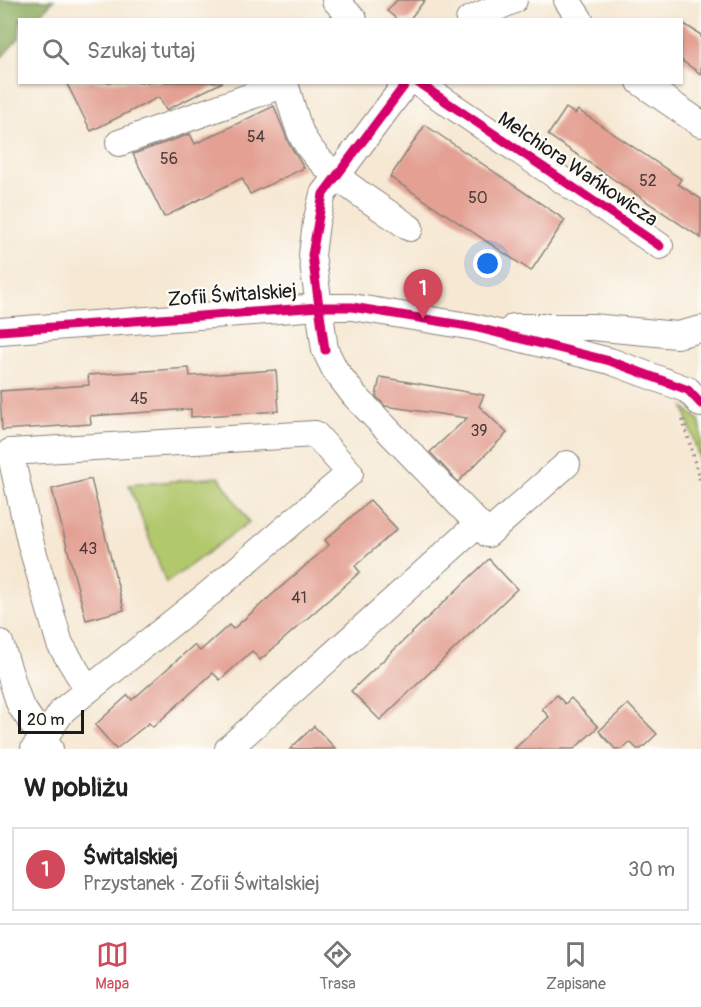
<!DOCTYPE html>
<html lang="pl">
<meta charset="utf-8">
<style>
body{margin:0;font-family:Pangolin,sans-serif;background:#f2f2f2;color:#222}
.scale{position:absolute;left:18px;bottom:15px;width:66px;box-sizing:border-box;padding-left:6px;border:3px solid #1c1c1c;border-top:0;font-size:16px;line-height:21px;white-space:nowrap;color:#1c1c1c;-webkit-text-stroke:4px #fdfcf7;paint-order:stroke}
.you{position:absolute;left:488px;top:264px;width:21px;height:21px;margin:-15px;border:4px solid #fff;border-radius:50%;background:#1a73e8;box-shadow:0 0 0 9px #1a73e833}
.badge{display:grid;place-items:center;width:39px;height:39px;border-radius:50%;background:#d1495b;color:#fff;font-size:20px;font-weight:700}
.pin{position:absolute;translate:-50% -50px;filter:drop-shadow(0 2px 3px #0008)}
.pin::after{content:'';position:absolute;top:32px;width:21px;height:18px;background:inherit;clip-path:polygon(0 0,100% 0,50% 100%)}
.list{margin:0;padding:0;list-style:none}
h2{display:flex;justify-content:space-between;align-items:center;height:78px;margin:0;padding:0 24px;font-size:26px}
h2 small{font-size:20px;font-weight:400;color:#767676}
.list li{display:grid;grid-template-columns:39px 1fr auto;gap:18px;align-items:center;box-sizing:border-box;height:84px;margin:0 12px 12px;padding:0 12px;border:2px solid #e0e0e0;border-radius:0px}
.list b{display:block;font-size:22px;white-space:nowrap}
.list p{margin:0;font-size:20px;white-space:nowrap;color:#767676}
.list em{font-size:20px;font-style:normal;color:#767676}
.icon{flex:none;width:33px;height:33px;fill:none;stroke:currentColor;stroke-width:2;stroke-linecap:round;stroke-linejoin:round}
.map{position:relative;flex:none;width:701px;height:749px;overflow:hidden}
.search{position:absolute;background:#fff;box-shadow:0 2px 4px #0004;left:18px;right:18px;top:18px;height:66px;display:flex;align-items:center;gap:15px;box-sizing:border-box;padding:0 21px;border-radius:0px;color:#767676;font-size:22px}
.sheet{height:174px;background:#fff}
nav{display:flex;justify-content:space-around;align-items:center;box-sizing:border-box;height:84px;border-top:2px solid #e0e0e0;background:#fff;font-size:16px;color:#767676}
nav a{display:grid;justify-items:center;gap:3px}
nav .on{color:#d1495b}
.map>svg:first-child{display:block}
</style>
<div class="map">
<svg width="701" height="749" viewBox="0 0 701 749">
<rect width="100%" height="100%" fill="#fdfcf7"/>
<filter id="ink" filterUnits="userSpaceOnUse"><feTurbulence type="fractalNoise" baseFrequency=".0167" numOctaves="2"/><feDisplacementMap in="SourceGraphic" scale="12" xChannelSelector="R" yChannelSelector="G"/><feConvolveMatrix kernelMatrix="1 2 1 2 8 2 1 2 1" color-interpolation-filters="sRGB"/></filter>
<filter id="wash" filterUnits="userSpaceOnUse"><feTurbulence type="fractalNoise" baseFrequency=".008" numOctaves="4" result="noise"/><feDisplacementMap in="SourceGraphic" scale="24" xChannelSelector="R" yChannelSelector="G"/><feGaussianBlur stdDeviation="1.35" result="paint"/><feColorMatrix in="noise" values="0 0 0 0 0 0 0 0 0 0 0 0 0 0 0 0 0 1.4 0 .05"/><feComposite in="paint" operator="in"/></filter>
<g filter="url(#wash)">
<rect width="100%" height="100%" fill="#f6e8d3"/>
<!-- green -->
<g fill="#b2c86d" stroke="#677244" stroke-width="1.5">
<path d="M 684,407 L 699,420 L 701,429 L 701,465 Z"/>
<path d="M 219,477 L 249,522 L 166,583 L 129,485 Z"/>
</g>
<!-- forest -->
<path fill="#8dac60" stroke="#54643e" stroke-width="1.5" d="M 0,0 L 54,0 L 36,19 L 20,20 L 19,38 L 2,57 L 0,55 Z"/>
<g id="blocks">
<!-- building -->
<g fill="#e3a093">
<path d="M 397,0 L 425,0 L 409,20 L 398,20 L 387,11 Z"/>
<path d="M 681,22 L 701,35 L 701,74 L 681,60 Z"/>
<path d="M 66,82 L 223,82 L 166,110 L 159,97 L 91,131 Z"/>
<path d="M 274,106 L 289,144 L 304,168 L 250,194 L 242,178 L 164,217 L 133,154 L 190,134 L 195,144 Z"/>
<path d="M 566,108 L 575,114 L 578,110 L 681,179 L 678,184 L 701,199 L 701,238 L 548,135 Z"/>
<path d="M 425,125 L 565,220 L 531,271 L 390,177 Z"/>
<path d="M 189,368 L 190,376 L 276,370 L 279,411 L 191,417 L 191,409 L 90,416 L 91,424 L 2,430 L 0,391 L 89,385 L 88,375 Z"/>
<path d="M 380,377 L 484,395 L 479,406 L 507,433 L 458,482 L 430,452 L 467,418 L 385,406 L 376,396 Z"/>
<path d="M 91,479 L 124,610 L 86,620 L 52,489 Z"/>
<path d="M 370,500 L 397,529 L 355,566 L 360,572 L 260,660 L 252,651 L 220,680 L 213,673 L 153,727 L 149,723 L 116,749 L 95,725 L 128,695 L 132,700 L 194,645 L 200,651 L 229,625 L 233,629 L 329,545 L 325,540 Z"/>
<path d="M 489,559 L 517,589 L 380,720 L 351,691 Z"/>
<path d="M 557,695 L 565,704 L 571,698 L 598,727 L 574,749 L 514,749 L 549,717 L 542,709 Z"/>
<path d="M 628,704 L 657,734 L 641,749 L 637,749 L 630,742 L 622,749 L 615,749 L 599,731 Z"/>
<path d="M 314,726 L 336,749 L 290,749 Z"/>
</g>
</g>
</g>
<g filter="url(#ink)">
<use href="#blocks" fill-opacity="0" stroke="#898278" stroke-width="1.5"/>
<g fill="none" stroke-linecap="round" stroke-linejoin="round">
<defs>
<g id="minor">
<path d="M 335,0 L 354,20"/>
<path d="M 567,0 L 580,20"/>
<path d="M 469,20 L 514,0"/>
<path d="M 407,82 L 323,194 L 316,223 L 312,255 L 325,350 L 335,370 L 354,395 L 488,534 L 567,464"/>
<path d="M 417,82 L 660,246"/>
<path d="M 640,82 L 701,124"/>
<path d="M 119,143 L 285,84 C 291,101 295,122 303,138 C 324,175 375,203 410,228"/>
<path d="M 514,327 L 592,327 L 677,335 L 701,329"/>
<path d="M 0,331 L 319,307 L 352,307 L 474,327 L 610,361 L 688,390 L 701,404"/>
<path d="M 0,643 L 20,705 L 50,749"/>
<path d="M 34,749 L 42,741 L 63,710 L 211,592 L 350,473 L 315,434 L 10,452 L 30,541 L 60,644 L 88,690"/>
<path d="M 228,749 L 478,524"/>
</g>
</defs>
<!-- minor casing -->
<use href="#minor" stroke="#898278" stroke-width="28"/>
<!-- path -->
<path stroke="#898278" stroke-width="4" stroke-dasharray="1.5 4.5" stroke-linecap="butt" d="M 683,420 L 701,483"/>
<!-- minor -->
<use href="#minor" stroke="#fff" stroke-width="26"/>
<defs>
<g id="cycleway">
<path d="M 417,82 L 660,246"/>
<path d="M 0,331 L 319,307 L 352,307 L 474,327 L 610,361 L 688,390 L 701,404"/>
<path d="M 325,350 L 312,255 L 323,194 L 407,82"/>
</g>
</defs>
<!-- cycleway casing -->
<use href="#cycleway" stroke="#fdfcf7" stroke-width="13"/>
<!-- cycleway -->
<use href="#cycleway" stroke="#d6006c" stroke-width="9"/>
</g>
</g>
<g text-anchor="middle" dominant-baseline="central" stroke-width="4.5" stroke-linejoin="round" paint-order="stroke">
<!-- number labels -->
<g font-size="16" fill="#4e3d3a">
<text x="256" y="137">54</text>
<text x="169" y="159">56</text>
<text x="648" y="181">52</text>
<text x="478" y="198">50</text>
<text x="139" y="399">45</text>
<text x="479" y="431">39</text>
<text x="88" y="549">43</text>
<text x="299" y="598">41</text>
</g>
<!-- street labels -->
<g font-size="20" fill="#1c1c1c" stroke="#fdfcf7">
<text transform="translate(578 169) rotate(34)">Melchiora Wańkowicza</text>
<text transform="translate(232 295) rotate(-4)">Zofii Świtalskiej</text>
</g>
</g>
</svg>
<div class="scale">20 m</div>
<div class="you"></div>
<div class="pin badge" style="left:423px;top:319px">1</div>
<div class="search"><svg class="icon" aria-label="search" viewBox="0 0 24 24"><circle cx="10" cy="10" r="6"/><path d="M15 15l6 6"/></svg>Szukaj tutaj</div>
</div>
<section class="sheet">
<h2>W pobliżu<small></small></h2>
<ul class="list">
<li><span class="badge">1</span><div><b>Świtalskiej</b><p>Przystanek · Zofii Świtalskiej</p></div><em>30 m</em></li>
</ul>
</section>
<nav>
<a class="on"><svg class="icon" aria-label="map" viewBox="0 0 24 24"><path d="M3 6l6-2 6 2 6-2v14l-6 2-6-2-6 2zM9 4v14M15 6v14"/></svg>Mapa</a>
<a><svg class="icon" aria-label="directions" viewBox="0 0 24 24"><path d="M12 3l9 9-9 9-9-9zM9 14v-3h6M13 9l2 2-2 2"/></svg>Trasa</a>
<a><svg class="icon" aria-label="saved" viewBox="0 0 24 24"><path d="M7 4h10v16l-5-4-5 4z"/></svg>Zapisane</a>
</nav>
